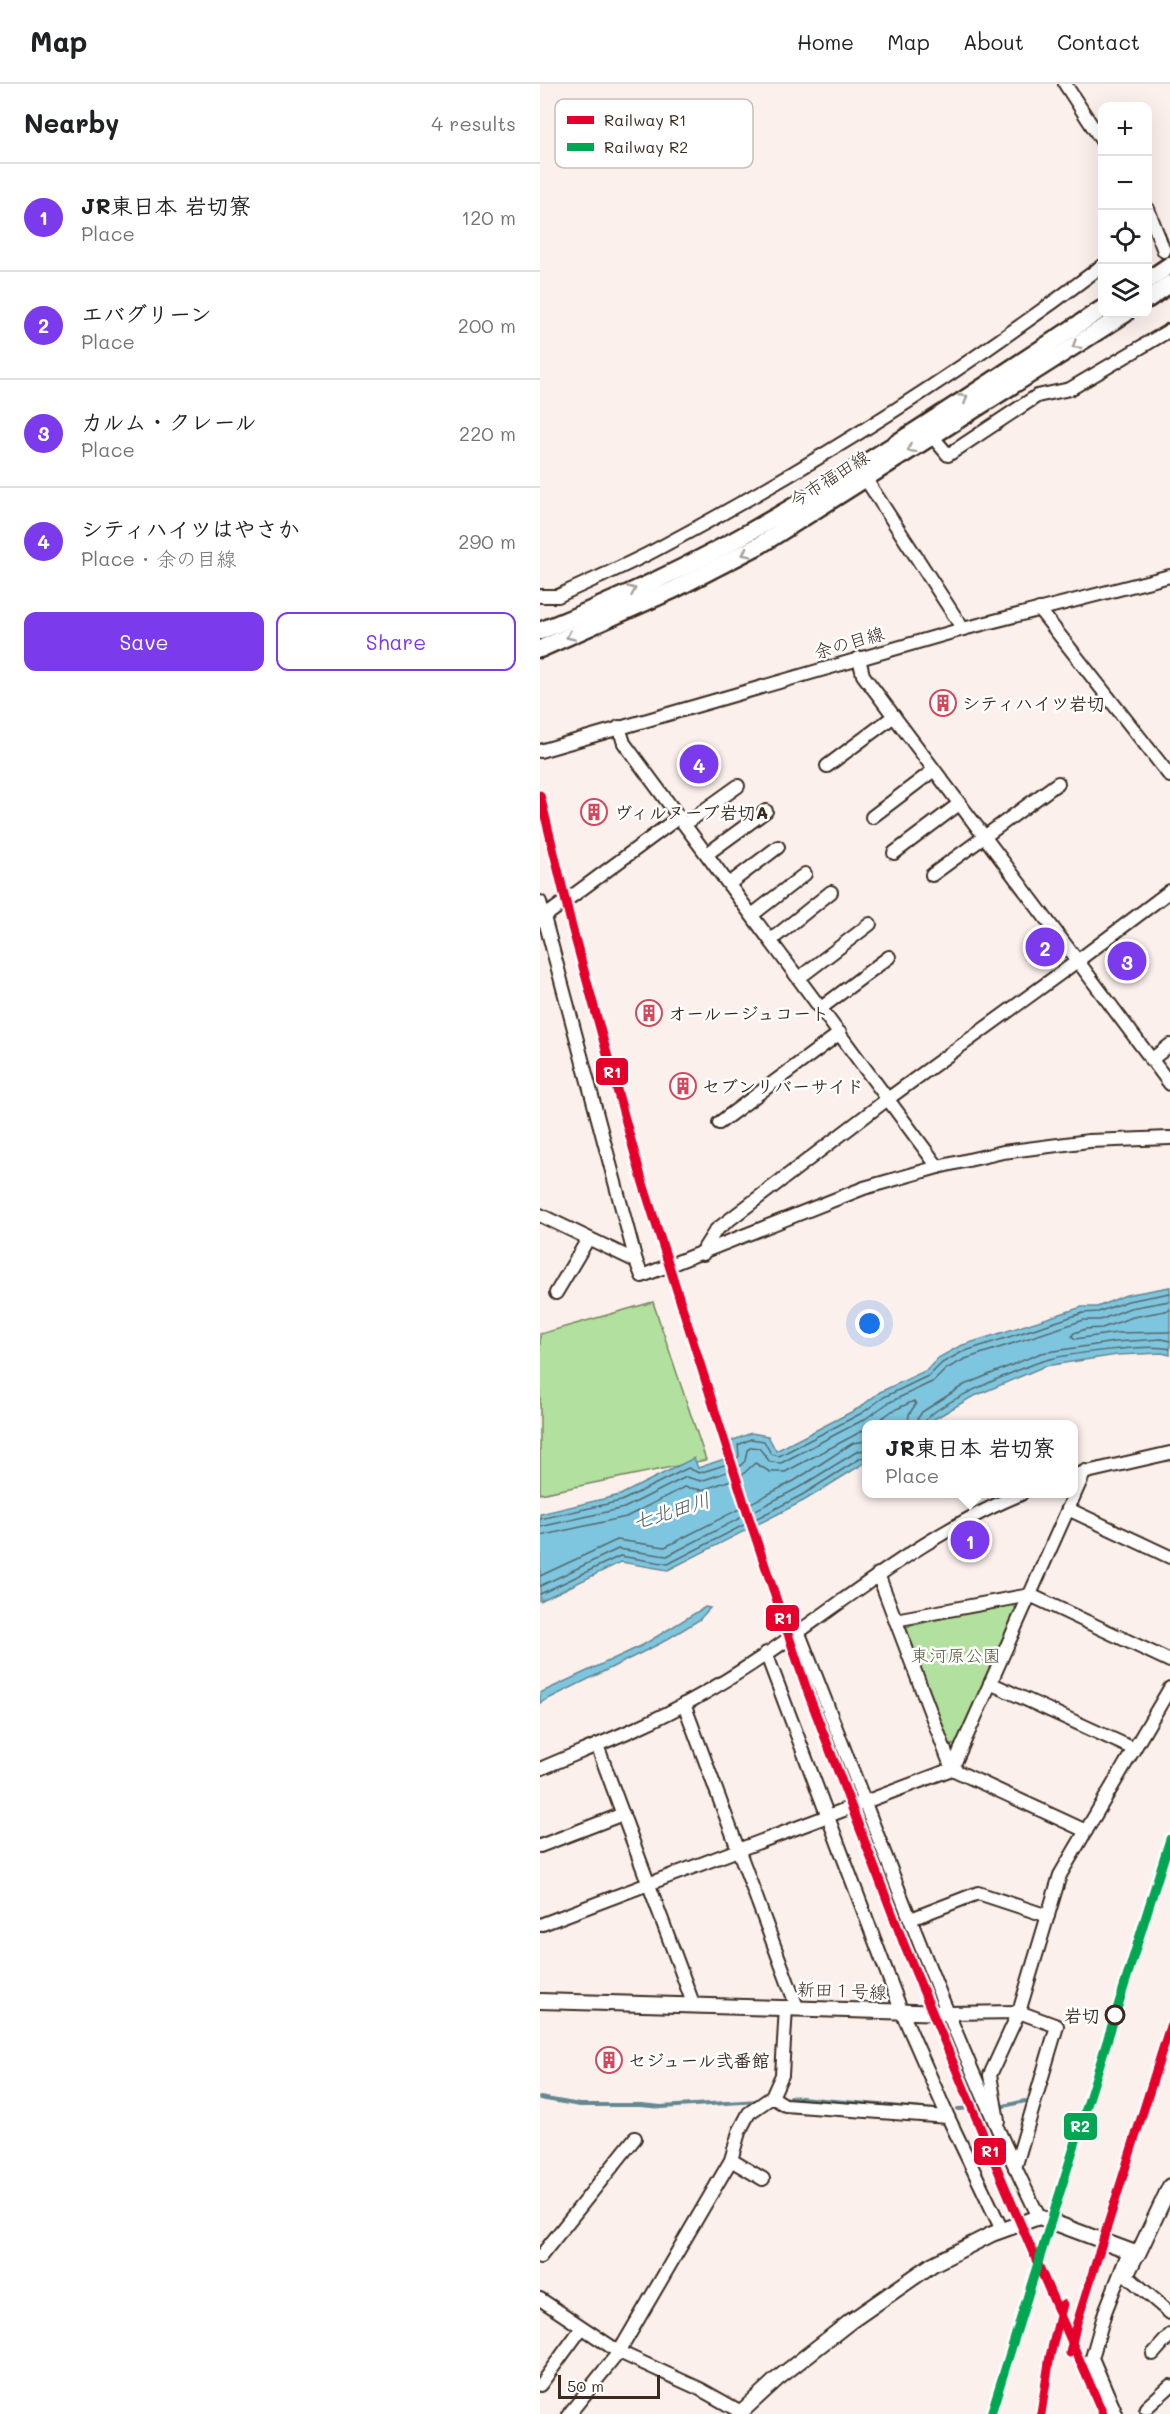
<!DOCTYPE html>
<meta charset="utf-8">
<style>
body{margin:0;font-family:Mali,"Klee One",sans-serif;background:#f6f6f6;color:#202124}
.controls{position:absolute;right:18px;top:18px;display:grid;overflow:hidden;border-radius:12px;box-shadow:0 6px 24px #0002}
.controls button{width:54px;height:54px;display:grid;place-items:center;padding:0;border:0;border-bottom:2px solid #e0e0e0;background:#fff;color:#202124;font:30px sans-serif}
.scale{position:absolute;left:18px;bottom:15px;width:102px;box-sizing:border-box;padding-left:6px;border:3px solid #3b2a1e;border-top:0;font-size:16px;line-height:21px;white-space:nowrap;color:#3b2a1e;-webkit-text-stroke:4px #fff;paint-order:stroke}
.you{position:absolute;left:330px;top:1240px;width:21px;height:21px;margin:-15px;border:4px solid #fff;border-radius:50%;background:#1a73e8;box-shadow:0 0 0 9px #1a73e833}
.badge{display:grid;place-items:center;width:39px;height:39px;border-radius:50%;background:#7c3aed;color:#fff;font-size:20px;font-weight:700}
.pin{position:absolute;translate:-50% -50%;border:3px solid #fff;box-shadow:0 2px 6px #0006}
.popup{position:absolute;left:322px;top:1336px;width:216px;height:78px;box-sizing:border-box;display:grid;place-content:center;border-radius:12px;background:#fff;filter:drop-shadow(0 2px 4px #0005);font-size:20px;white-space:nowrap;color:#757577}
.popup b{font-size:22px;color:#202124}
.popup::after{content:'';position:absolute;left:50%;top:100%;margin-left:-12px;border:12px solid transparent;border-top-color:#fff}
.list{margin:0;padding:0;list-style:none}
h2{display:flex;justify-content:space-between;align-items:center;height:78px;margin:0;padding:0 24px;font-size:26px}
h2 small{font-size:20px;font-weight:400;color:#757577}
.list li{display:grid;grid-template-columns:39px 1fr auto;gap:18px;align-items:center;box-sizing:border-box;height:108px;padding:0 24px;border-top:2px solid #e0e0e0}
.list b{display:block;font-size:22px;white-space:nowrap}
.list p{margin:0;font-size:20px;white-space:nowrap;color:#757577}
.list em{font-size:20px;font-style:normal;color:#757577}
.actions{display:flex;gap:12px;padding:18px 24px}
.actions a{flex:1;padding:14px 0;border:2px solid #7c3aed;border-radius:12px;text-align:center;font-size:21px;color:#7c3aed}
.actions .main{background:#7c3aed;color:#fff}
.icon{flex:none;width:33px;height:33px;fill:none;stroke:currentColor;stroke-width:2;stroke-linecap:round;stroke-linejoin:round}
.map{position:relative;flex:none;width:630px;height:2330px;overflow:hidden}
header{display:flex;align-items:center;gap:36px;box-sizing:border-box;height:84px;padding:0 30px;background:#fff;border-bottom:2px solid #e0e0e0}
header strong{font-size:28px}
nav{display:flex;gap:33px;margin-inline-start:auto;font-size:21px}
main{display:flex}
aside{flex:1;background:#fff}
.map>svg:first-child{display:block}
</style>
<header>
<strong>Map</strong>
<nav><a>Home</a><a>Map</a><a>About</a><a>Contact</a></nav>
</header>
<main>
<aside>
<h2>Nearby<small>4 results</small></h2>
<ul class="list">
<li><span class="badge">1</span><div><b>JR東日本 岩切寮</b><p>Place</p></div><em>120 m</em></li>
<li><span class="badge">2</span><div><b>エバグリーン</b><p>Place</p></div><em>200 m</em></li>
<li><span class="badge">3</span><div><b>カルム・クレール</b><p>Place</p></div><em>220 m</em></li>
<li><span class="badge">4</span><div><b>シティハイツはやさか</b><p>Place · 余の目線</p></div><em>290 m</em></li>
</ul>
<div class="actions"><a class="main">Save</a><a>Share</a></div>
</aside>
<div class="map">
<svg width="630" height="2330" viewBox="0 0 630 2330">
<rect width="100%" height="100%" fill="#fcf0ed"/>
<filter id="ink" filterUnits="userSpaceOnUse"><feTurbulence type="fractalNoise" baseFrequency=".0167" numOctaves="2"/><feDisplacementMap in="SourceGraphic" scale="12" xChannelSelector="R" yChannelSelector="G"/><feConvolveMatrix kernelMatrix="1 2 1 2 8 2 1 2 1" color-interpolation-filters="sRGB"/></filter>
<g filter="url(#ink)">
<!-- green -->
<g fill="#b2e09f" stroke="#76855e" stroke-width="1.5">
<path d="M 113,1218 L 166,1376 L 0,1410 L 0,1250 Z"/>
<path d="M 471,1518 L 477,1526 L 416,1661 L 409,1661 L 366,1543 Z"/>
</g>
<!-- water -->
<g fill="#7ec6df" stroke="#638892" stroke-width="1.5">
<path d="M 630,1203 L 630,1271 L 622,1269 L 577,1271 L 505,1282 L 430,1314 L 386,1340 L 326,1340 L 326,1378 L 265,1416 L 128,1486 L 81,1478 L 0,1517 L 0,1430 L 80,1411 L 154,1374 L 158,1384 L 193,1372 L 189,1358 L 211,1349 L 228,1352 L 236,1367 L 319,1324 L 340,1308 L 387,1286 L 398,1274 L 420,1262 L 542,1223 L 557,1223 L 586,1211 Z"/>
<path d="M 165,1523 L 170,1524 L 159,1536 L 121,1559 L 0,1619 L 0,1609 L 103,1561 Z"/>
</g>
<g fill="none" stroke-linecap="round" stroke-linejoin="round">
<!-- shore -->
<g stroke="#56686b" stroke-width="1.5">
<path d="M 630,1226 L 593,1233 L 562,1244 L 546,1245 L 534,1249 L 532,1252 L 535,1255 L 576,1249 L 630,1248"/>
<path d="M 334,1340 L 352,1327 L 374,1317 L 376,1320 L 369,1330 L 368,1340"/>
<path d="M 377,1340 L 378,1334 L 382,1328 L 424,1301 L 501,1269 L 575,1258 L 622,1255 L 630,1257"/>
<path d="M 384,1340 C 386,1323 483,1283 503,1277 C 524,1270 611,1259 630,1265"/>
<path d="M 0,1435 L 81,1417 L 148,1384 L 159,1389 L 194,1378 L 199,1372 L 198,1361 L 211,1355 L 224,1357 L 231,1370 L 239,1372 L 322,1329 L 344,1313 L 390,1291 L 402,1279 L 422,1268 L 543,1229 L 558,1228 L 588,1217 L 630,1209"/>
<path d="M 0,1443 L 84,1424 L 146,1393 L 161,1397 L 198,1384 L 205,1377 L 207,1366 L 212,1363 L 219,1364 L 230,1378 L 241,1379 L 325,1335 L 348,1319 L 394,1297 L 406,1285 L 425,1275 L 544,1236 L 560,1236 L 590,1224 L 630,1217"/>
<path d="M 0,1452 L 86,1433 L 145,1403 L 162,1406 L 200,1393 L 215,1379 L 230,1388 L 245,1388 L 326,1345"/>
<path d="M 0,1492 L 77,1456 L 125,1463 L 254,1397 L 313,1359 L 326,1357"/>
<path d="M 0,1502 L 78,1465 L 127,1472 L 258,1404 L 318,1367 L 326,1366"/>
<path d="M 0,1510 L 80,1472 L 128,1480 L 262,1411 L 321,1374 L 326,1373"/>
</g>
<!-- stream -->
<g stroke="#638892" stroke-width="4">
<path d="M 250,2013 L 395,2026"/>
<path d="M 0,2014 L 40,2021 L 101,2021 L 121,2023 L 219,2017"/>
<path d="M 460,2023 L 485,2017"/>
<path d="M 418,2025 L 434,2024"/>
</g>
<defs>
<g id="minor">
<path d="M 525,0 L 562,57"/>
<path d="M 608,125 L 624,167"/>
<path d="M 392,352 L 408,371 L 497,312 L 530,305 L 630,246"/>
<path d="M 325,394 L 423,545"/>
<path d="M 0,512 L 18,512 C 52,496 88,481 121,463 C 275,381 423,287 562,182"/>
<path d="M 499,525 L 630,692"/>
<path d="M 319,574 L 323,591 L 630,1000"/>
<path d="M 79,643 L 84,659 L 398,1083"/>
<path d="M 0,667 L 423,545 L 630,492"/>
<path d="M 287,682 L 354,632"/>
<path d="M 332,733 L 394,686"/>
<path d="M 145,740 L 198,702"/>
<path d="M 354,769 L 419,720"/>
<path d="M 167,770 L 226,727"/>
<path d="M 392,791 L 518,699"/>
<path d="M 189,800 L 238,763"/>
<path d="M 0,818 L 96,1177"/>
<path d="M 212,831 L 265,790"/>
<path d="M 0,836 L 139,733"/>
<path d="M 231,856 L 291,808"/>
<path d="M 259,894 L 330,840"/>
<path d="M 281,924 L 349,873"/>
<path d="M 611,976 L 630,961"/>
<path d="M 179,1039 L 300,949"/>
<path d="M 0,1131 L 96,1177 L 102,1192 L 324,1104 L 398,1083 L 463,1068 L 549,1057 L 630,1054"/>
<path d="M 163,1170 L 165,1163 L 176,1146 L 349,1014 L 536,878 L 630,807"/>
<path d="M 16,1209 L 48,1155"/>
<path d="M 534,1391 L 630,1369"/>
<path d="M 528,1425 L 630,1473"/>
<path d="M 338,1490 L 412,1685 L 546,1747"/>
<path d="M 355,1536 L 490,1511 L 630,1577"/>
<path d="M 258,1547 C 336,1743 406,1943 499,2133"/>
<path d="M 226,1569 L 361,1926 L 408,2033 L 462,2146"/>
<path d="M 450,1599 L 594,1665"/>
<path d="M 144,1620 L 257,1923"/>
<path d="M 57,1661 L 154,1922"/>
<path d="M 0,1685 C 51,1663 105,1643 154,1615 C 267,1553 361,1459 481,1410"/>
<path d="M 0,1762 L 83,1730"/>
<path d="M 371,1835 L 438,1809 L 508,1832"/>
<path d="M 0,1841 L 412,1685 L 545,1387"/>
<path d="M 407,1929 L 479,1928 L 517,1942 L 475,2084"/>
<path d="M 232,2013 L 245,2021 L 408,2033"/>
<path d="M 458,2037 L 450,1991 L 479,1928 L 520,1791 L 630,1604"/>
<path d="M 191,2076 L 223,2095"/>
<path d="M 598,2170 L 587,2192 L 630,2229"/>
<path d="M 0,2173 L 95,2054"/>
<path d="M 0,2215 L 79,2268 L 160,2305 L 201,2328"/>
<path d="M 613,2270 L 630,2251"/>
<path d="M 0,2301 L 41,2245"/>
<path d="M 606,2324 L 630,2302"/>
<path d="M 29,2330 L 79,2268 L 191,2076 L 199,2048 L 209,2029 L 232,2013 L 242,1991 L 246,1923"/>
<path d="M 576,2330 L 552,2274 L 565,2228 L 589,2167"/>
</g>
<g id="tertiary">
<path d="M 0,1917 L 407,1929"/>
<path d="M 199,2330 L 237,2295 L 311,2237 L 393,2180 L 452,2150 L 499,2133 L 598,2170 L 630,2102"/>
</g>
<g id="secondary">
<path d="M 608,196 L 630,181"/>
<path d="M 608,215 L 630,200"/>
<path d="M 0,547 C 72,518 145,485 213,446 C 333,378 447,300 562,225"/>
<path d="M 0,565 L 133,506 L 220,461 L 585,230"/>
</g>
</defs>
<!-- minor casing -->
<use href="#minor" stroke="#3b2a1e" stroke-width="16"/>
<!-- tertiary casing -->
<use href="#tertiary" stroke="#3b2a1e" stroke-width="18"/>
<!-- secondary casing -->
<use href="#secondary" stroke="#3b2a1e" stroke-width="21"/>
<!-- minor -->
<use href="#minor" stroke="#fff" stroke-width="12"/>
<!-- tertiary -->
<use href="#tertiary" stroke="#fff" stroke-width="14"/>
<!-- secondary -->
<use href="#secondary" stroke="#fff" stroke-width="16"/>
<defs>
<g id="rail-1">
<path d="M 0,711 L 32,843 L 102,1096 L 208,1431 L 268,1609 L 365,1863 L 475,2127 L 563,2330"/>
<path d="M 530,2269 L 536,2242 L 630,1942"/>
<path d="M 501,2330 L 510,2272 L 523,2220"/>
</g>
<path id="rail-2" d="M 451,2330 L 630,1755"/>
</defs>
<!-- rail-1 casing -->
<use href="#rail-1" stroke="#fff" stroke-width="14"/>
<!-- rail-2 casing -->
<use href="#rail-2" stroke="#fff" stroke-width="14"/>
<!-- rail-1 -->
<use href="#rail-1" stroke="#e4002b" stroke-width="9"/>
<!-- rail-2 -->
<use href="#rail-2" stroke="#00a651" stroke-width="9"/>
</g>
<!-- one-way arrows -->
<defs><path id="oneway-chevron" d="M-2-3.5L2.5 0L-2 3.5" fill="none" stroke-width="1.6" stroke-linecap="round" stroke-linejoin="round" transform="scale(1.5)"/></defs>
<g stroke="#a79f9a">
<use href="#oneway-chevron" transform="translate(536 261) rotate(148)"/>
<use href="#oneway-chevron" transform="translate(424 314) rotate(-33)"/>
<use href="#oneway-chevron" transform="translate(371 365) rotate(148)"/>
<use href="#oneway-chevron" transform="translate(206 469) rotate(153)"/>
<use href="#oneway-chevron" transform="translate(92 506) rotate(-24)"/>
<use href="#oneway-chevron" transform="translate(30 552) rotate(156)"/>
</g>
</g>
<!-- icons -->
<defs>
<symbol id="building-ring" viewBox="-11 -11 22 22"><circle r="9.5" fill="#fff" stroke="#d1495b" stroke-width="1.5"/><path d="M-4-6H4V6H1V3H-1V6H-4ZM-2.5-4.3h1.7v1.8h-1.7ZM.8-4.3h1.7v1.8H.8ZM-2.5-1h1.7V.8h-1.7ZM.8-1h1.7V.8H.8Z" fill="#d1495b"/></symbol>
</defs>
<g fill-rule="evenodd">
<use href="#building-ring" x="388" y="604" width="30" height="30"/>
<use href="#building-ring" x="39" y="713" width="30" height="30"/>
<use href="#building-ring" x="94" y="914" width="30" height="30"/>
<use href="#building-ring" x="128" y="987" width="30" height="30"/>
<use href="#building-ring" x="54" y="1961" width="30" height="30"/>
</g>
<!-- markers -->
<circle fill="#fff" stroke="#3b2a1e" stroke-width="3" cx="575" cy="1931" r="9"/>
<g text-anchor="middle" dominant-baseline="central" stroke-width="5" stroke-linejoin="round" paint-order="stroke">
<!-- street labels -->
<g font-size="18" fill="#3b2a1e" stroke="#fff">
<text transform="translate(289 394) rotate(-32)">今市福田線</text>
<text transform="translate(309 558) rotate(-16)">余の目線</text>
<text transform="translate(302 1906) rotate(2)">新田１号線</text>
</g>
<!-- poi labels -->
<g font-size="18" font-weight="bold" fill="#3b2a1e" stroke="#fff" text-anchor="start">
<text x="422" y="619">シティハイツ岩切</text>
<text x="74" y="728">ヴィルヌーブ岩切A</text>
<text x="128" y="929">オールージュコート</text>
<text x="162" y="1002">セブンリバーサイド</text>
<text x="88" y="1976">セジュール弐番館</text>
</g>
<!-- park labels -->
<g font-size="18" fill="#59583e" stroke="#fff">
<text x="416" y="1571">東河原公園</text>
</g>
<!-- stop labels -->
<g font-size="18" font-weight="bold" fill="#3b2a1e" stroke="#fff" text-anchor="end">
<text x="560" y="1931">岩切</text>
</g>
<!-- water labels -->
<g font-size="20" font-style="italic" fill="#4f5958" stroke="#fff">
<text transform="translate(131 1426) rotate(-17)">七北田川</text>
</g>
</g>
<!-- legend -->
<rect x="15" y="15" width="198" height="69" rx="9" fill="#fff" stroke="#c4bfbc" stroke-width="1.5"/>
<rect x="27" y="32" width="27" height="8" fill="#e4002b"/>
<rect x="27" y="59" width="27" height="8" fill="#00a651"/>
<g font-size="16" fill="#3b2a1e">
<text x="64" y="42">Railway R1</text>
<text x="64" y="69">Railway R2</text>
</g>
<g stroke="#fff" stroke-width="2">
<rect x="55" y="973" width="34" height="29" rx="6" fill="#e4002b"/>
<rect x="225" y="1520" width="35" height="28" rx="6" fill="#e4002b"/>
<rect x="523" y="2028" width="35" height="29" rx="6" fill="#00a651"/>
<rect x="433" y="2053" width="34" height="29" rx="6" fill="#e4002b"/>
</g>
<g font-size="16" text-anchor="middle" font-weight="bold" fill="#fff">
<text x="72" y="994">R1</text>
<text x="243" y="1540">R1</text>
<text x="540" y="2048">R2</text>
<text x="450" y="2073">R1</text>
</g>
</svg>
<div class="controls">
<button>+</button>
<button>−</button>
<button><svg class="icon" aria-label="locate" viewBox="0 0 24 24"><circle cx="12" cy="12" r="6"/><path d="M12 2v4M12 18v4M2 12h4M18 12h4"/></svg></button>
<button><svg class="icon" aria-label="layers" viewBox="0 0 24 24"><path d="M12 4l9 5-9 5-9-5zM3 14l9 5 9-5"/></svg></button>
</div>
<div class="scale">50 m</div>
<div class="you"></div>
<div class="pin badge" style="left:430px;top:1456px">1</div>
<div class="popup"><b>JR東日本 岩切寮</b>Place</div>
<div class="pin badge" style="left:505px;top:863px">2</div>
<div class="pin badge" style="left:587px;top:877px">3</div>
<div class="pin badge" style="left:159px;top:680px">4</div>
</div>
</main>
